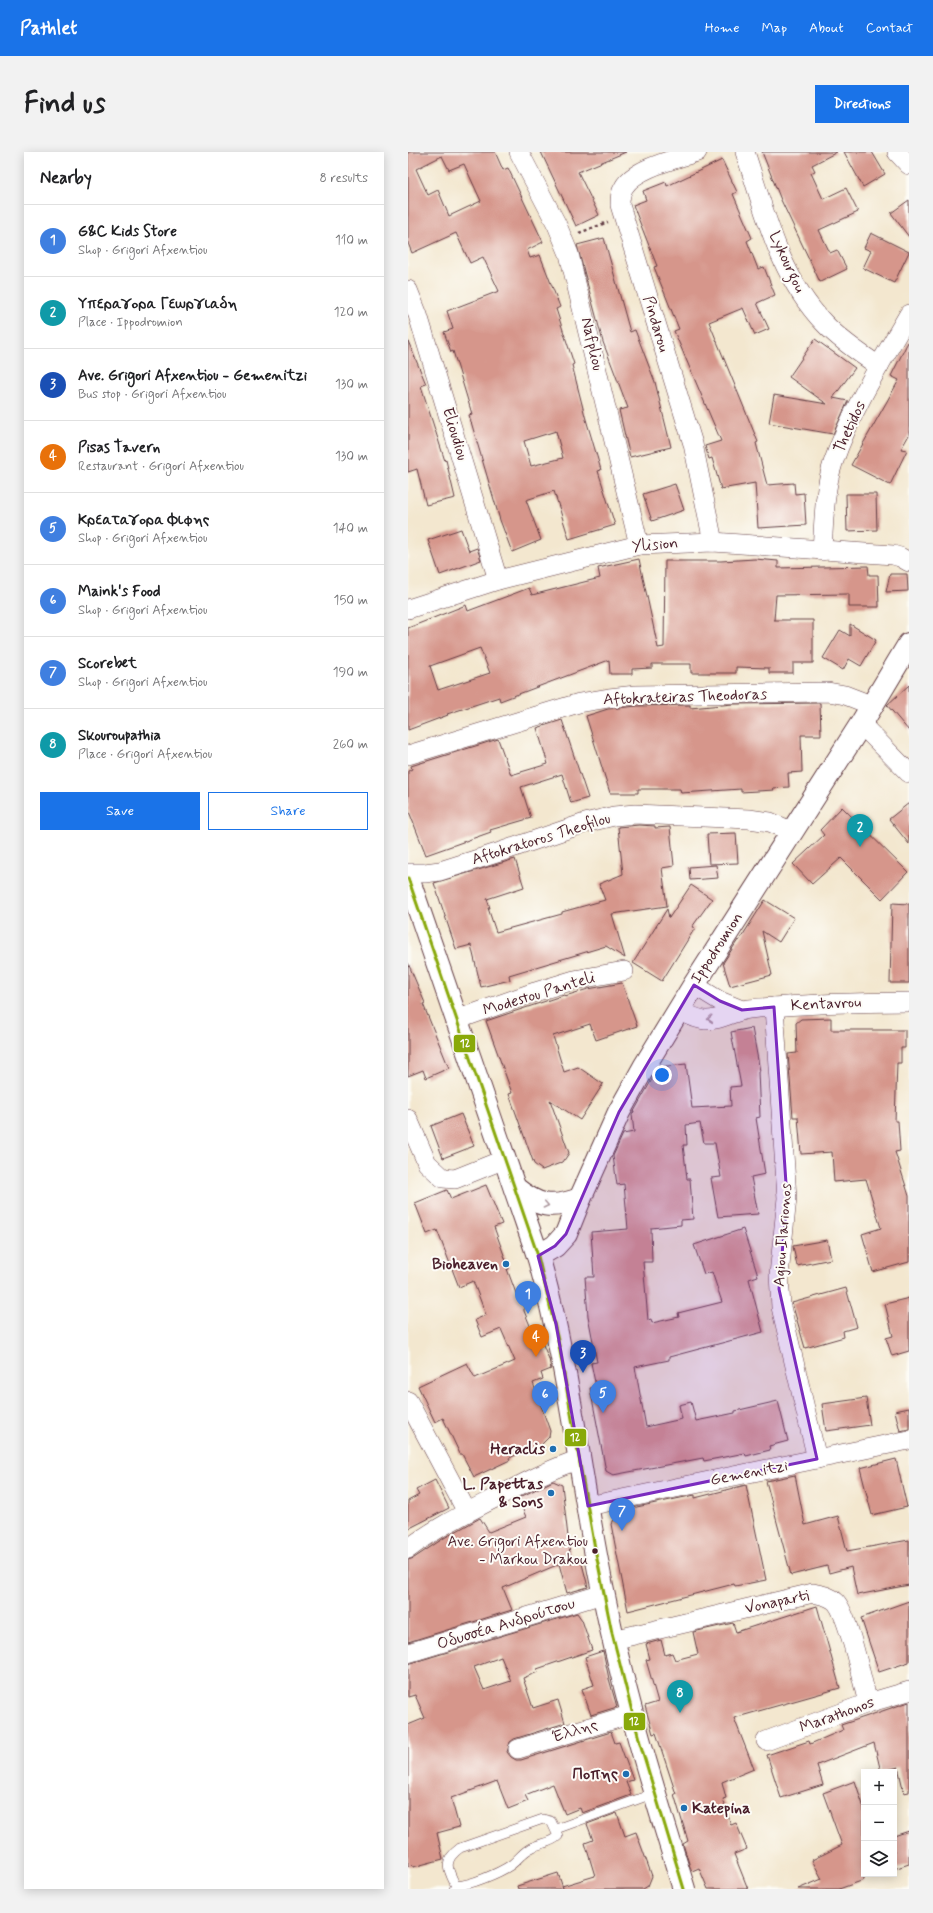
<!DOCTYPE html>
<meta charset="utf-8">
<style>
body{margin:0;font-family:Mynerve,sans-serif;background:#f2f2f2;color:#202124}
.controls{position:absolute;right:12px;bottom:12px;display:grid;overflow:hidden;border-radius:0px;box-shadow:0 2px 10px #0003}
.controls button{width:36px;height:36px;display:grid;place-items:center;padding:0;border:0;border-bottom:1px solid #e0e0e0;background:#fff;color:#202124;font:20px sans-serif}
.you{position:absolute;left:254px;top:923px;width:14px;height:14px;margin:-10px;border:3px solid #fff;border-radius:50%;background:#1a73e8;box-shadow:0 0 0 6px #1a73e833}
.badge{display:grid;place-items:center;width:26px;height:26px;border-radius:50%;background:#1a73e8;color:#fff;font-size:13px;font-weight:700}
.pin{position:absolute;translate:-50% -33px;filter:drop-shadow(0 1px 2px #0008)}
.pin::after{content:'';position:absolute;top:21px;width:14px;height:12px;background:inherit;clip-path:polygon(0 0,100% 0,50% 100%)}
.list{margin:0;padding:0;list-style:none}
h2{display:flex;justify-content:space-between;align-items:center;height:52px;margin:0;padding:0 16px;font-size:17px}
h2 small{font-size:13px;font-weight:400;color:#757577}
.list li{display:grid;grid-template-columns:26px 1fr auto;gap:12px;align-items:center;box-sizing:border-box;height:72px;padding:0 16px;border-top:1px solid #e0e0e0}
.list b{display:block;font-size:15px;white-space:nowrap}
.list p{margin:0;font-size:13px;white-space:nowrap;color:#757577}
.list em{font-size:13px;font-style:normal;color:#757577}
.actions{display:flex;gap:8px;padding:12px 16px}
.actions a{flex:1;padding:9px 0;border:1px solid #1a73e8;border-radius:0px;text-align:center;font-size:14px;color:#1a73e8}
.actions .main{background:#1a73e8;color:#fff}
.icon{flex:none;width:22px;height:22px;fill:none;stroke:currentColor;stroke-width:2;stroke-linecap:round;stroke-linejoin:round}
.map{position:relative;flex:none;width:501px;height:1737px;overflow:hidden;border-radius:0px}
header{display:flex;align-items:center;gap:24px;box-sizing:border-box;height:56px;padding:0 20px;background:#1a73e8;color:#fff}
header strong{font-size:19px}
nav{display:flex;gap:22px;margin-inline-start:auto;font-size:14px}
.intro{display:flex;align-items:center;justify-content:space-between;box-sizing:border-box;height:96px;padding:0 24px}
h1{margin:0;font-size:28px}
.button{padding:10px 18px;border-radius:0px;background:#1a73e8;color:#fff;font-size:14px;font-weight:700}
main{display:flex;gap:24px;padding:0 24px}
aside{flex:1;background:#fff;border-radius:0px;box-shadow:0 2px 10px #0003}
.map>svg:first-child{display:block}
</style>
<header>
<strong>Pathlet</strong>
<nav><a>Home</a><a>Map</a><a>About</a><a>Contact</a></nav>
</header>
<div class="intro"><h1>Find us</h1><a class="button">Directions</a></div>
<main>
<aside>
<h2>Nearby<small>8 results</small></h2>
<ul class="list">
<li><span class="badge" style="background:#3f7fe0">1</span><div><b>G&amp;C Kids Store</b><p>Shop · Grigori Afxentiou</p></div><em>110 m</em></li>
<li><span class="badge" style="background:#0f9aa8">2</span><div><b>Υπεραγορα Γεωργιαδη</b><p>Place · Ippodromion</p></div><em>120 m</em></li>
<li><span class="badge" style="background:#1a4fb4">3</span><div><b>Ave. Grigori Afxentiou - Gemenitzi</b><p>Bus stop · Grigori Afxentiou</p></div><em>130 m</em></li>
<li><span class="badge" style="background:#e8710a">4</span><div><b>Pisas Tavern</b><p>Restaurant · Grigori Afxentiou</p></div><em>130 m</em></li>
<li><span class="badge" style="background:#3f7fe0">5</span><div><b>Κρεαταγορα Φιφης</b><p>Shop · Grigori Afxentiou</p></div><em>140 m</em></li>
<li><span class="badge" style="background:#3f7fe0">6</span><div><b>Maink's Food</b><p>Shop · Grigori Afxentiou</p></div><em>150 m</em></li>
<li><span class="badge" style="background:#3f7fe0">7</span><div><b>Scorebet</b><p>Shop · Grigori Afxentiou</p></div><em>190 m</em></li>
<li><span class="badge" style="background:#0f9aa8">8</span><div><b>Skouroupathia</b><p>Place · Grigori Afxentiou</p></div><em>260 m</em></li>
</ul>
<div class="actions"><a class="main">Save</a><a>Share</a></div>
</aside>
<div class="map">
<svg width="501" height="1737" viewBox="0 0 501 1737">
<rect width="100%" height="100%" fill="#fdfcf7"/>
<filter id="ink" filterUnits="userSpaceOnUse"><feTurbulence type="fractalNoise" baseFrequency=".025" numOctaves="2"/><feDisplacementMap in="SourceGraphic" scale="8" xChannelSelector="R" yChannelSelector="G"/><feConvolveMatrix kernelMatrix="1 2 1 2 8 2 1 2 1" color-interpolation-filters="sRGB"/></filter>
<filter id="wash" filterUnits="userSpaceOnUse"><feTurbulence type="fractalNoise" baseFrequency=".012" numOctaves="4" result="noise"/><feDisplacementMap in="SourceGraphic" scale="16" xChannelSelector="R" yChannelSelector="G"/><feGaussianBlur stdDeviation="0.9" result="paint"/><feColorMatrix in="noise" values="0 0 0 0 0 0 0 0 0 0 0 0 0 0 0 0 0 1.4 0 .05"/><feComposite in="paint" operator="in"/></filter>
<g filter="url(#wash)">
<rect width="100%" height="100%" fill="#f3e7cf"/>
<g id="blocks">
<!-- building -->
<g fill="#d6968b" fill-rule="evenodd">
<path d="M 0,0 L 87,0 L 95,18 L 100,16 L 135,90 L 119,98 L 122,106 L 132,103 L 152,155 L 148,157 L 166,212 L 164,213 L 177,264 L 193,318 L 190,319 L 207,373 L 161,387 L 146,339 L 118,348 L 133,388 L 104,400 L 92,368 L 61,263 L 64,262 L 45,199 L 43,200 L 36,180 L 45,177 L 39,159 L 91,139 L 75,105 L 62,111 L 48,81 L 4,101 L 0,91 ZM 34,4 L 41,18 L 56,12 L 73,49 L 41,64 L 30,38 L 20,43 L 8,17 ZM 148,279 L 155,306 L 123,314 L 116,289 Z"/>
<path d="M 133,0 L 218,0 L 170,20 L 191,63 L 168,74 Z"/>
<path d="M 354,0 L 429,0 L 404,13 L 407,19 L 403,21 L 415,47 L 438,36 L 450,60 L 411,78 L 422,101 L 429,98 L 439,117 L 412,130 L 373,48 Z"/>
<path d="M 436,0 L 464,0 L 477,22 L 455,35 Z"/>
<path d="M 314,8 L 329,40 L 325,42 L 344,86 L 339,89 L 350,117 L 356,115 L 367,143 L 349,151 L 361,177 L 347,183 L 335,156 L 301,170 L 350,290 L 348,291 L 359,333 L 386,331 L 387,342 L 396,341 L 398,373 L 350,376 L 347,331 L 313,337 L 304,306 L 301,307 L 297,294 L 313,289 L 266,179 L 271,177 L 246,115 L 249,114 L 225,53 L 238,48 L 235,39 L 258,30 L 259,34 Z"/>
<path d="M 501,48 L 501,85 L 483,61 Z"/>
<path d="M 463,81 L 501,100 L 486,131 L 455,116 L 463,99 L 456,96 Z"/>
<path d="M 196,86 L 222,180 L 227,178 L 247,230 L 263,295 L 222,305 L 211,258 L 220,256 L 195,190 L 169,93 Z"/>
<path d="M 407,187 L 447,216 L 425,246 L 440,249 L 425,282 L 361,271 L 366,243 L 419,252 L 381,225 Z"/>
<path d="M 501,188 L 501,283 L 493,297 L 499,298 L 482,333 L 443,313 L 491,228 L 483,224 Z"/>
<path d="M 0,189 L 18,232 L 13,234 L 37,309 L 38,308 L 47,346 L 18,353 L 9,317 L 0,320 Z"/>
<path d="M 267,332 L 276,358 L 244,369 L 235,342 Z"/>
<path d="M 438,342 L 468,342 L 469,378 L 439,379 Z"/>
<path d="M 53,377 L 61,399 L 69,396 L 73,408 L 32,423 L 20,388 Z"/>
<path d="M 231,407 L 250,496 L 256,495 L 257,409 L 313,409 L 347,407 L 370,409 L 370,416 L 460,414 L 461,423 L 470,423 L 471,455 L 441,455 L 441,442 L 368,443 L 366,468 L 405,468 L 405,511 L 385,511 L 385,521 L 361,521 L 361,516 L 328,515 L 328,521 L 283,521 L 283,512 L 244,512 L 244,516 L 224,517 L 224,522 L 202,522 L 201,508 L 92,549 L 91,545 L 39,562 L 40,563 L 0,578 L 0,476 L 58,453 L 60,459 L 121,436 L 124,443 L 192,426 L 190,416 ZM 72,496 L 82,521 L 30,538 L 22,514 Z"/>
<path d="M 482,422 L 499,422 L 500,439 L 478,440 Z"/>
<path d="M 442,472 L 468,488 L 453,514 L 441,507 L 435,518 L 415,506 L 432,478 L 442,484 Z"/>
<path d="M 501,533 L 501,579 L 479,553 Z"/>
<path d="M 412,551 L 413,583 L 393,583 L 394,620 L 380,621 L 381,635 L 365,636 L 366,638 L 333,640 L 333,637 L 273,641 L 272,637 L 230,637 L 230,641 L 202,641 L 178,564 L 200,557 L 229,554 L 282,553 L 282,556 L 325,552 Z"/>
<path d="M 154,568 L 180,646 L 163,651 L 154,622 L 113,635 L 123,666 L 82,678 L 83,680 L 18,703 L 0,657 L 0,619 L 4,617 L 3,614 L 90,587 L 103,623 L 140,612 L 129,576 Z"/>
<path d="M 501,651 L 501,692 L 481,667 Z"/>
<path d="M 434,655 L 500,720 L 474,747 L 433,706 L 404,732 L 385,712 L 416,683 L 412,678 Z"/>
<path d="M 231,673 L 247,674 L 247,676 L 262,675 L 266,714 L 254,716 L 259,754 L 204,762 L 217,806 L 198,794 L 101,823 L 102,828 L 73,835 L 63,793 L 48,797 L 26,731 L 107,707 L 116,735 L 79,747 L 82,756 L 80,756 L 88,780 L 154,762 L 154,760 L 197,748 L 191,732 L 215,722 L 210,675 Z"/>
<path d="M 328,681 L 330,711 L 301,712 L 299,682 Z"/>
<path d="M 308,713 L 310,726 L 282,728 L 281,715 Z"/>
<path d="M 283,733 L 304,747 L 284,775 L 287,776 L 254,829 L 225,811 L 259,757 L 261,766 Z"/>
<path d="M 357,748 L 386,766 L 371,790 L 354,779 L 364,823 L 322,834 L 315,811 L 330,788 L 331,789 Z"/>
<path d="M 484,751 L 501,752 L 501,831 L 482,831 Z"/>
<path d="M 0,811 L 17,851 L 15,852 L 41,916 L 18,926 L 15,918 L 0,924 Z"/>
<path d="M 214,831 L 229,874 L 188,888 L 182,872 L 145,884 L 156,920 L 170,915 L 195,932 L 172,968 L 142,948 L 161,1001 L 155,1010 L 134,1018 L 126,1012 L 101,942 L 104,941 L 78,869 L 156,843 L 157,844 L 180,837 Z"/>
<path d="M 423,866 L 423,878 L 497,878 L 497,896 L 493,896 L 493,911 L 489,911 L 487,969 L 490,969 L 492,999 L 487,1000 L 501,1044 L 501,1110 L 465,1120 L 454,1082 L 473,1076 L 458,1027 L 426,1030 L 424,1000 L 393,1002 L 390,965 L 385,965 L 380,902 L 389,901 L 388,871 L 393,867 Z"/>
<path d="M 344,876 L 352,919 L 350,920 L 352,965 L 348,966 L 357,1022 L 343,1025 L 350,1062 L 310,1065 L 303,1026 L 313,1025 L 307,991 L 296,991 L 292,971 L 278,973 L 279,993 L 275,993 L 279,1027 L 282,1027 L 285,1067 L 273,1068 L 273,1073 L 243,1076 L 244,1110 L 235,1110 L 240,1168 L 243,1167 L 244,1171 L 271,1165 L 270,1161 L 314,1150 L 304,1120 L 296,1122 L 286,1093 L 335,1077 L 350,1124 L 341,1127 L 355,1180 L 261,1205 L 261,1208 L 227,1215 L 238,1275 L 274,1267 L 271,1253 L 283,1250 L 288,1269 L 327,1261 L 327,1259 L 370,1249 L 380,1289 L 361,1294 L 362,1298 L 338,1304 L 337,1301 L 296,1309 L 295,1306 L 205,1323 L 198,1319 L 182,1236 L 188,1235 L 183,1211 L 189,1210 L 180,1164 L 177,1125 L 186,1125 L 183,1080 L 220,1077 L 216,1032 L 209,1033 L 205,1004 L 215,982 L 226,980 L 224,963 L 251,915 L 278,912 L 284,956 L 323,954 L 322,935 L 333,934 L 323,880 Z"/>
<path d="M 53,962 L 66,994 L 35,1006 L 23,974 Z"/>
<path d="M 78,1033 L 94,1072 L 86,1075 L 101,1117 L 99,1117 L 109,1144 L 116,1152 L 116,1159 L 123,1176 L 127,1174 L 141,1207 L 143,1217 L 133,1221 L 135,1227 L 125,1231 L 142,1279 L 141,1285 L 133,1293 L 101,1306 L 102,1308 L 66,1325 L 54,1302 L 52,1302 L 35,1266 L 27,1270 L 10,1234 L 59,1211 L 67,1226 L 107,1209 L 93,1177 L 74,1185 L 67,1168 L 78,1163 L 65,1129 L 51,1135 L 29,1078 L 19,1082 L 7,1051 L 39,1038 L 43,1047 Z"/>
<path d="M 419,1088 L 423,1107 L 389,1114 L 385,1094 Z"/>
<path d="M 438,1136 L 449,1175 L 435,1179 L 436,1185 L 397,1196 L 384,1151 Z"/>
<path d="M 501,1146 L 501,1199 L 484,1204 L 478,1186 L 485,1184 L 477,1152 Z"/>
<path d="M 458,1246 L 462,1273 L 418,1279 L 414,1252 Z"/>
<path d="M 501,1256 L 501,1277 L 492,1279 L 487,1259 Z"/>
<path d="M 488,1307 L 499,1355 L 464,1363 L 452,1316 Z"/>
<path d="M 387,1323 L 397,1373 L 430,1364 L 439,1399 L 501,1388 L 501,1433 L 449,1443 L 443,1415 L 421,1421 L 419,1414 L 383,1423 L 358,1329 Z"/>
<path d="M 27,1328 L 41,1356 L 0,1377 L 0,1349 L 11,1343 L 8,1338 Z"/>
<path d="M 145,1329 L 154,1333 L 163,1411 L 173,1408 L 180,1435 L 159,1441 L 151,1412 L 95,1436 L 104,1458 L 0,1490 L 0,1408 L 6,1406 L 36,1386 L 72,1366 L 81,1380 L 118,1365 L 110,1346 Z"/>
<path d="M 338,1333 L 358,1428 L 327,1434 L 326,1432 L 220,1459 L 203,1372 L 214,1358 L 287,1343 L 287,1346 Z"/>
<path d="M 501,1449 L 501,1510 L 471,1520 L 453,1466 Z"/>
<path d="M 409,1454 L 432,1536 L 326,1566 L 346,1617 L 314,1630 L 318,1646 L 315,1647 L 323,1673 L 328,1671 L 339,1697 L 326,1702 L 340,1737 L 300,1737 L 291,1716 L 284,1719 L 282,1715 L 275,1692 L 280,1689 L 266,1642 L 268,1642 L 248,1581 L 245,1582 L 237,1554 L 250,1550 L 238,1508 L 242,1507 L 238,1492 L 253,1488 L 257,1503 L 264,1501 L 267,1508 L 290,1502 L 285,1480 L 325,1471 L 328,1480 Z"/>
<path d="M 169,1461 L 174,1468 L 184,1498 L 129,1517 L 130,1520 L 115,1526 L 125,1556 L 150,1548 L 157,1571 L 106,1587 L 102,1590 L 99,1600 L 103,1605 L 108,1608 L 113,1608 L 203,1580 L 207,1591 L 211,1590 L 225,1628 L 218,1630 L 223,1643 L 174,1661 L 172,1656 L 157,1662 L 145,1632 L 117,1643 L 120,1649 L 100,1657 L 89,1629 L 43,1646 L 51,1675 L 29,1681 L 35,1707 L 5,1715 L 5,1713 L 0,1714 L 0,1573 L 17,1566 L 7,1543 L 0,1545 L 0,1512 ZM 93,1505 L 103,1529 L 76,1538 L 66,1515 Z"/>
<path d="M 195,1499 L 201,1527 L 209,1555 L 183,1563 L 174,1537 L 186,1533 L 177,1505 Z"/>
<path d="M 501,1550 L 501,1640 L 496,1641 L 490,1615 L 473,1620 L 466,1591 L 409,1613 L 415,1633 L 373,1646 L 359,1603 L 401,1589 L 402,1592 L 435,1578 L 433,1573 Z"/>
<path d="M 447,1629 L 456,1656 L 456,1728 L 431,1737 L 390,1737 L 414,1727 L 404,1708 L 434,1693 L 415,1641 Z"/>
<path d="M 209,1661 L 217,1684 L 228,1680 L 244,1724 L 240,1734 L 235,1737 L 110,1737 L 109,1734 L 150,1721 L 155,1736 L 154,1734 L 187,1724 L 177,1691 L 185,1688 L 179,1672 Z"/>
<path d="M 501,1679 L 501,1712 L 486,1717 L 486,1684 Z"/>
</g>
</g>
</g>
<g filter="url(#ink)">
<use href="#blocks" fill-opacity="0" stroke="#633d44" stroke-width="1"/>
<g fill="none" stroke-linecap="round" stroke-linejoin="round">
<defs>
<g id="service">
<path d="M 148,1677 L 247,1641"/>
<path d="M 46,1737 L 48,1734 C 63,1733 91,1721 103,1713 C 111,1707 115,1699 125,1695 C 133,1691 143,1691 150,1684 L 143,1669 L 135,1667 L 52,1696 C 34,1709 40,1718 48,1734"/>
</g>
<g id="minor">
<path d="M 111,0 L 149,73 L 161,102 L 231,393"/>
<path d="M 289,0 C 268,7 227,16 216,35 C 212,41 212,47 212,53 L 285,292 L 305,390"/>
<path d="M 337,0 C 357,60 371,124 416,171 C 432,188 451,201 471,214"/>
<path d="M 489,0 L 501,13"/>
<path d="M 0,138 L 10,163 L 90,428"/>
<path d="M 414,399 C 416,370 416,338 425,311 C 443,259 473,210 501,162"/>
<path d="M 0,457 L 90,428 L 231,393 L 305,390 L 485,403 L 492,405 L 501,410"/>
<path d="M 453,572 L 501,621"/>
<path d="M 0,603 L 171,551 L 201,546 L 228,543 L 420,540 L 437,543 L 463,553"/>
<path d="M 0,721 L 17,721 L 32,719 L 92,700 L 177,671 L 206,664 L 227,662 L 341,667 L 362,670 L 385,680"/>
<path d="M 286,833 L 312,849 L 334,858"/>
<path d="M 366,855 L 379,1046 L 371,1123 L 373,1155 L 409,1307"/>
<path d="M 271,858 C 279,862 287,867 297,868 C 312,869 326,859 341,857 C 394,852 447,850 501,850"/>
<path d="M 48,868 L 127,840 L 166,828 L 216,819"/>
<path d="M 0,967 L 19,1011 L 35,1026 L 47,1027 L 97,1007"/>
<path d="M 0,1249 L 59,1360"/>
<path d="M 180,1354 L 501,1288"/>
<path d="M 0,1397 C 26,1377 56,1362 85,1347 C 114,1332 142,1317 172,1307"/>
<path d="M 205,1488 L 405,1441 C 413,1443 422,1444 428,1450 C 441,1465 454,1529 460,1551"/>
<path d="M 0,1501 L 195,1442"/>
<path d="M 358,1589 L 460,1551 L 501,1539"/>
<path d="M 110,1597 L 224,1562"/>
</g>
<path id="tertiary" d="M 130,1104 L 147,1094 L 158,1082 L 172,1047 L 211,960 L 236,915 L 286,833 L 453,572 L 501,492"/>
<g id="primary">
<path d="M 0,726 L 130,1104 C 162,1215 172,1331 196,1444 C 216,1543 246,1640 276,1737"/>
<path d="M 107,1036 C 131,1055 143,1057 172,1047"/>
</g>
</defs>
<!-- service casing -->
<use href="#service" stroke="#633d44" stroke-width="10"/>
<!-- minor casing -->
<use href="#minor" stroke="#633d44" stroke-width="20"/>
<!-- tertiary casing -->
<use href="#tertiary" stroke="#633d44" stroke-width="24"/>
<!-- primary casing -->
<use href="#primary" stroke="#633d44" stroke-width="24"/>
<!-- path -->
<path stroke="#633d44" stroke-width="2.5" stroke-dasharray="3 3" stroke-linecap="butt" d="M 171,81 L 200,70"/>
<!-- service -->
<use href="#service" stroke="#fff" stroke-width="9"/>
<!-- minor -->
<use href="#minor" stroke="#fff" stroke-width="19"/>
<!-- tertiary -->
<use href="#tertiary" stroke="#fff" stroke-width="22"/>
<!-- primary -->
<use href="#primary" stroke="#fff" stroke-width="22"/>
<defs>
<path id="bus-1" d="M 0,726 L 130,1104 L 150,1188 L 188,1402 L 204,1481 L 232,1591 L 276,1737"/>
</defs>
<!-- bus-1 casing -->
<use href="#bus-1" stroke="#fdfcf7" stroke-width="6"/>
<!-- bus-1 -->
<use href="#bus-1" stroke="#89a909" stroke-width="3"/>
</g>
<!-- one-way arrows -->
<defs><path id="oneway-chevron" d="M-2-3.5L2.5 0L-2 3.5" fill="none" stroke-width="1.6" stroke-linecap="round" stroke-linejoin="round"/></defs>
<g stroke="#ae9aa0">
<use href="#oneway-chevron" transform="translate(302 867) rotate(175)"/>
<use href="#oneway-chevron" transform="translate(138 1053) rotate(12)"/>
</g>
</g>
<!-- marked area -->
<path fill="#7b2cbf" fill-opacity="0.2" stroke="#7b2cbf" stroke-width="3" stroke-linejoin="round" d="M 286,833 L 312,849 L 334,858 L 366,855 L 379,1046 L 371,1137 L 409,1307 L 180,1354 L 148,1172 L 130,1104 L 147,1094 L 158,1082 L 211,960 Z"/>
<!-- markers -->
<g fill="#1f6fb2" stroke="#fdfcf7" stroke-width="1.5">
<circle cx="98" cy="1112" r="4"/>
<circle cx="145" cy="1297" r="4"/>
<circle cx="143" cy="1341" r="4"/>
<circle cx="218" cy="1622" r="4"/>
<circle cx="276" cy="1656" r="4"/>
</g>
<circle fill="#4a1f2b" stroke="#fdfcf7" stroke-width="1.5" cx="187" cy="1399" r="3.5"/>
<g text-anchor="middle" dominant-baseline="central" stroke-width="4" stroke-linejoin="round" paint-order="stroke">
<!-- bus labels -->
<g font-size="15" fill="#4a1f2b" stroke="#fdfcf7" text-anchor="end">
<text x="180" y="1390">Ave. Grigori Afxentiou<tspan x="180" dy="18">- Markou Drakou</tspan></text>
</g>
<!-- street labels -->
<g font-size="16" fill="#4a1f2b" stroke="#fdfcf7">
<text transform="translate(379 110) rotate(65)">Lykourgou</text>
<text transform="translate(248 172) rotate(73)">Pindarou</text>
<text transform="translate(184 192) rotate(77)">Nafpliou</text>
<text transform="translate(442 275) rotate(-65)">Thetidos</text>
<text transform="translate(47 282) rotate(73)">Elioudiou</text>
<text transform="translate(247 393) rotate(-5)">Ylision</text>
<text transform="translate(277 545) rotate(-2)">Aftokrateiras Theodoras</text>
<text transform="translate(133 687) rotate(-17)">Aftokratoros Theofilou</text>
<text transform="translate(309 796) rotate(-57)">Ippodromion</text>
<text transform="translate(131 842) rotate(-17)">Modestou Panteli</text>
<text transform="translate(418 852) rotate(-3)">Kentavrou</text>
<text transform="translate(375 1083) rotate(-86)">Agiou Ilarionos</text>
<text transform="translate(341 1321) rotate(-11)">Gemenitzi</text>
<text transform="translate(369 1450) rotate(-12)">Vonaparti</text>
<text transform="translate(98 1472) rotate(-17)">Οδυσσέα Ανδρούτσου</text>
<text transform="translate(429 1563) rotate(-20)">Marathonos</text>
<text transform="translate(167 1579) rotate(-17)">Έλλης</text>
</g>
<!-- poi labels -->
<g font-size="16" font-weight="bold" fill="#4a1f2b" stroke="#fdfcf7" text-anchor="end">
<text x="90" y="1112">Bioheaven</text>
<text x="137" y="1297">Heraclis</text>
<text x="135" y="1332">L. Papettas<tspan x="135" dy="18">&amp; Sons</tspan></text>
<text x="210" y="1622">Ποπης</text>
<text x="284" y="1656" text-anchor="start">Katepina</text>
</g>
</g>
<g stroke="#fdfcf7" stroke-width="1.5">
<rect x="45" y="882" width="23" height="19" rx="4" fill="#89a909"/>
<rect x="156" y="1276" width="23" height="19" rx="4" fill="#89a909"/>
<rect x="215" y="1560" width="23" height="19" rx="4" fill="#89a909"/>
</g>
<g font-size="11" text-anchor="middle" font-weight="bold" fill="#fff">
<text x="57" y="895">12</text>
<text x="167" y="1289">12</text>
<text x="226" y="1573">12</text>
</g>
</svg>
<div class="controls">
<button>+</button>
<button>−</button>
<button><svg class="icon" aria-label="layers" viewBox="0 0 24 24"><path d="M12 4l9 5-9 5-9-5zM3 14l9 5 9-5"/></svg></button>
</div>
<div class="you"></div>
<div class="pin badge" style="left:120px;top:1162px;background:#3f7fe0">1</div>
<div class="pin badge" style="left:452px;top:695px;background:#0f9aa8">2</div>
<div class="pin badge" style="left:175px;top:1221px;background:#1a4fb4">3</div>
<div class="pin badge" style="left:128px;top:1205px;background:#e8710a">4</div>
<div class="pin badge" style="left:195px;top:1261px;background:#3f7fe0">5</div>
<div class="pin badge" style="left:137px;top:1262px;background:#3f7fe0">6</div>
<div class="pin badge" style="left:214px;top:1379px;background:#3f7fe0">7</div>
<div class="pin badge" style="left:272px;top:1561px;background:#0f9aa8">8</div>
</div>
</main>
